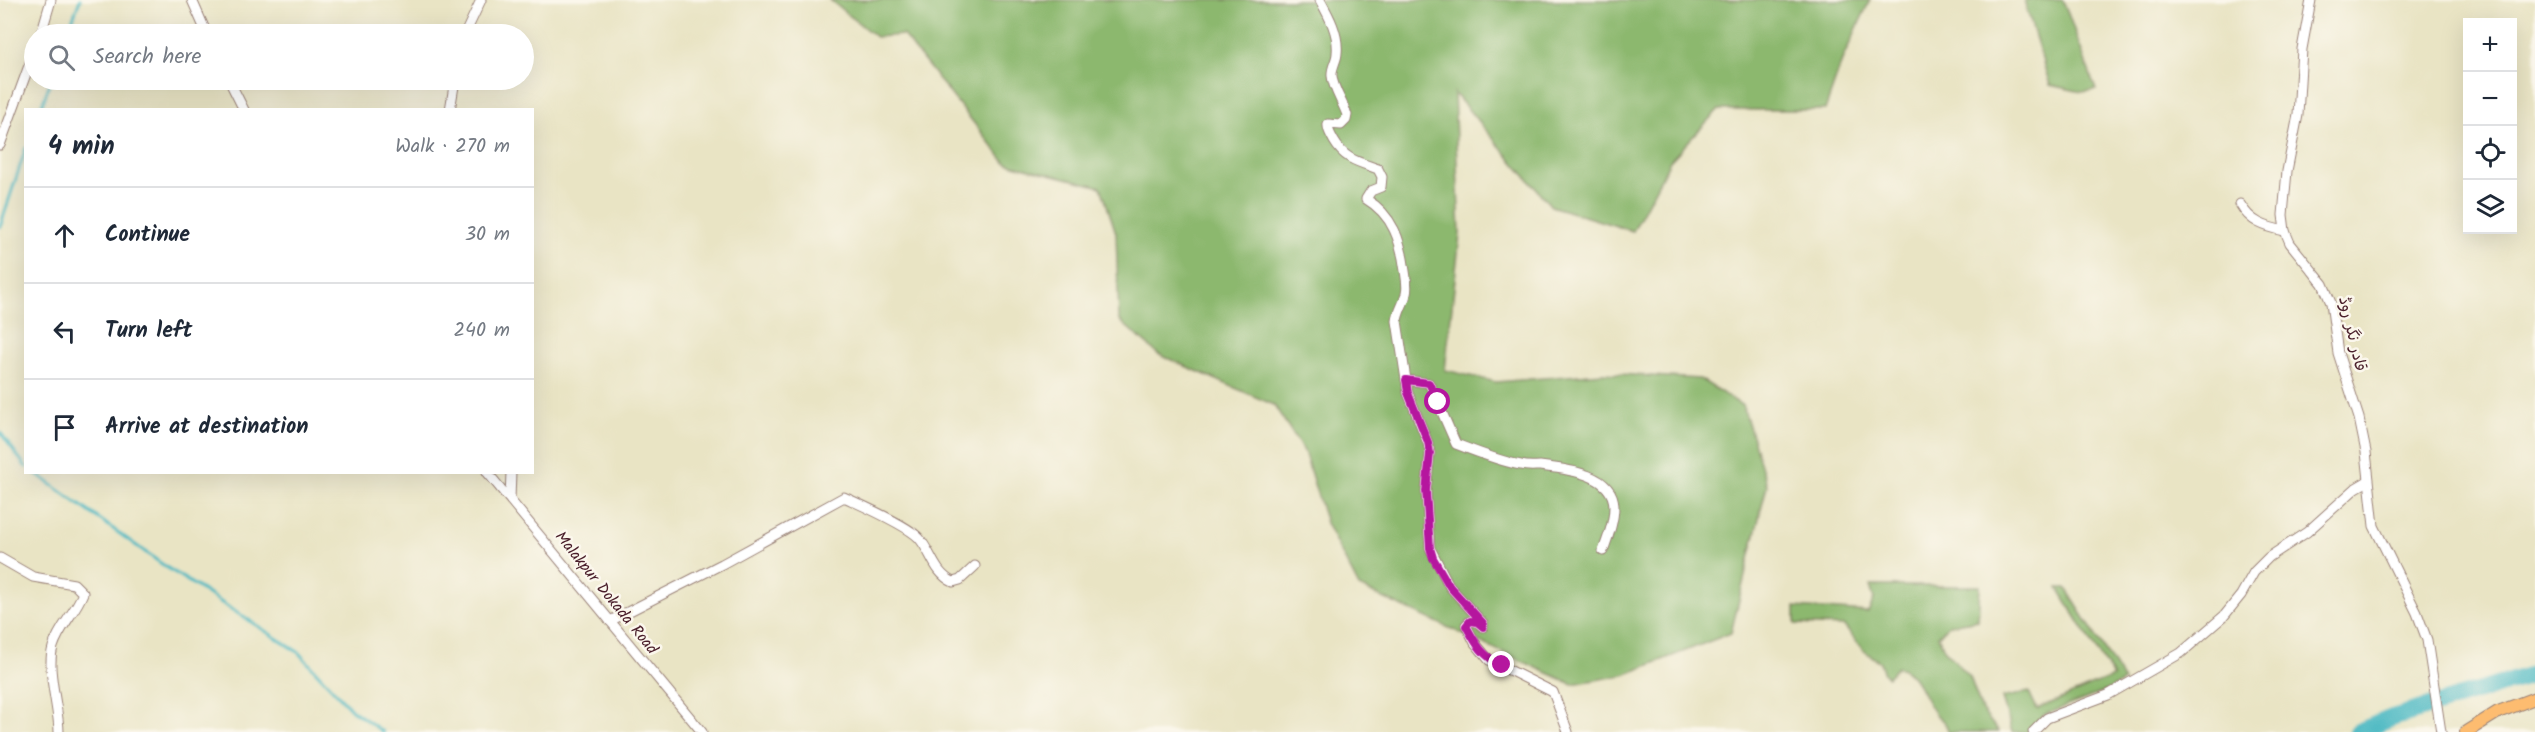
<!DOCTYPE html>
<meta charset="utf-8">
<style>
body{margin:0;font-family:Kalam,"Playpen Sans Arabic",sans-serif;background:#f2f2f3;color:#1f2937}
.controls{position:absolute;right:18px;top:18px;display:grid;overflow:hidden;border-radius:0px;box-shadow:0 6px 24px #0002}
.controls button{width:54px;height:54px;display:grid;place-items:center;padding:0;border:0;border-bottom:2px solid #e0e1e3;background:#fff;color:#1f2937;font:30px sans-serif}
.stop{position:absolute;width:18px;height:18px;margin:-14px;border:4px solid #b5179e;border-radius:50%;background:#fff}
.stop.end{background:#b5179e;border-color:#fff;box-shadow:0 2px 6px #0008}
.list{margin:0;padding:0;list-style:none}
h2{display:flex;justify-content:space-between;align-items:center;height:78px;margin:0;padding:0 24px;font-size:26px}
h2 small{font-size:20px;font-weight:400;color:#747a83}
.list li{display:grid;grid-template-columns:39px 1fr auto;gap:18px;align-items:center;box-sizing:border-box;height:96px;padding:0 24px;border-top:2px solid #e0e1e3}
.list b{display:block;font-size:22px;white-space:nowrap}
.list em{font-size:20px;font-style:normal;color:#747a83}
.icon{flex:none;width:33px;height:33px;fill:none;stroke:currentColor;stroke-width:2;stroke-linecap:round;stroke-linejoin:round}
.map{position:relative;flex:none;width:2535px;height:732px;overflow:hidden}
.search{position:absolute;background:#fff;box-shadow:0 6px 24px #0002;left:24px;top:24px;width:510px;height:66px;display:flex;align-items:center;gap:15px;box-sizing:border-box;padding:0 21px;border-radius:33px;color:#747a83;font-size:22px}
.panel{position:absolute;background:#fff;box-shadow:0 6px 24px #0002;left:24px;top:108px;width:510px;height:366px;border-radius:0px}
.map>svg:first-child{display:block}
</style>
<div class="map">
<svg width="2535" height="732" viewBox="0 0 2535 732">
<rect width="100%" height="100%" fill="#fbf7ec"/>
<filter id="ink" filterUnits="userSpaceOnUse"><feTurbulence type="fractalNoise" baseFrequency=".0167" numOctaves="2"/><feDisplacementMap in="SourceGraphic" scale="12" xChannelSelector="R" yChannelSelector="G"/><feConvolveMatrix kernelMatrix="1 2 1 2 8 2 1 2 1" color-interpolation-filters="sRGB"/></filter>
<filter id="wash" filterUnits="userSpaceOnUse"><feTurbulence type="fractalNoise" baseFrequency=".008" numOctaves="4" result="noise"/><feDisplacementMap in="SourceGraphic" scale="24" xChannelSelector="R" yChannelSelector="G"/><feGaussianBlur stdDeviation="1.35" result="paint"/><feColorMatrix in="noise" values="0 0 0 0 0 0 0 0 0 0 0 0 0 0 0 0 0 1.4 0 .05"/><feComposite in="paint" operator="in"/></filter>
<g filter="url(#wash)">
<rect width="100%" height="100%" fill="#e9e4c4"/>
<!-- forest -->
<g fill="#8cb86e" stroke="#6b6c4c" stroke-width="1.5">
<path d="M 830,0 L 1870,0 L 1843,58 L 1825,110 L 1718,110 L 1670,161 L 1633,231 L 1551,206 L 1454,93 L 1460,234 L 1445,370 L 1496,382 L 1603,373 L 1700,379 L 1743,406 L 1767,485 L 1731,633 L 1624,675 L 1572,684 L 1359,587 L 1326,523 L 1304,451 L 1274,405 L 1158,354 L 1119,320 L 1116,233 L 1101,187 L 1006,163 L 903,35 L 876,37 Z"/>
<path d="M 2024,0 L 2063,0 L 2096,90 L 2082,92 L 2050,85 Z"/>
<path d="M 1870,586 L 1980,586 L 1978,620 L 1949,625 L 1938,636 L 1945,650 L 1970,677 L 1982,711 L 1999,732 L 1948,732 C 1947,722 1941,720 1935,714 C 1923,700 1917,670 1897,667 L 1888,677 L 1884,674 L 1880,662 L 1863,650 L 1844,626 L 1795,624 L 1795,607 L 1868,612 L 1874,599 Z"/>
<path d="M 2058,588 L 2066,588 L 2124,681 L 2108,690 L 2044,715 L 2029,732 L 2012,732 L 2002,698 L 2029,692 L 2037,709 L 2113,677 Z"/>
</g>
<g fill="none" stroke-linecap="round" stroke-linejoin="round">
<!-- stream -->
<g stroke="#4ab8c2" stroke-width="3">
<path d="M 67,34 L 80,0"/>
<path d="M 40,110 L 51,80"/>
<path d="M 0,227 L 26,148"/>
<path d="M 0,432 L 26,467"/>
<path d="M 34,472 L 166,567 L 298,652 L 352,710 L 383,732"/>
</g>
<!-- river -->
<path stroke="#4ab8c2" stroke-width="18" d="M 2358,732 L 2392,718 L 2535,674"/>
</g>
</g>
<g filter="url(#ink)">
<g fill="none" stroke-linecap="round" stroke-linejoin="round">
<defs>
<g id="minor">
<path d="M 192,0 L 207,34"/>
<path d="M 1320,0 C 1329,16 1339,34 1337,53 C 1337,61 1331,67 1332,76 C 1333,89 1343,102 1347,115 L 1346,120 L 1341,125 L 1328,124 C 1327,130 1331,135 1334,141 C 1345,160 1359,162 1378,169 L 1382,177 L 1381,187 L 1371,191 L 1366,199 C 1393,215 1401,241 1405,271 C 1406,278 1408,287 1406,294 C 1404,304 1398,311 1397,321 L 1408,393 L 1428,443 L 1430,453 L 1426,491 L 1430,548 L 1450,587 L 1483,623 L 1483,627 L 1477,622 L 1470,621 L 1466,625 L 1475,643 L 1489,660 L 1553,692 L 1568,732"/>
<path d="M 2311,0 L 2302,49 L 2298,115 L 2287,171 L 2283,215 L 2285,231 L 2290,243 L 2323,284 L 2331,303 L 2338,353 L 2359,418 L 2366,452 L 2374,526 L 2417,613 L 2427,640 L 2441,732"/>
<path d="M 41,34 L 51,0"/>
<path d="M 465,34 L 481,0"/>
<path d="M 229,80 L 244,110"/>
<path d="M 450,110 L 455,80"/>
<path d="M 0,145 L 34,52"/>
<path d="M 2240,204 C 2250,222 2265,227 2285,231"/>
<path d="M 1406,380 L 1429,383 L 1456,444 C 1474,451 1502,462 1521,465 C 1528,467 1534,466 1540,466 C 1565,469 1613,473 1614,506 C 1614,522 1608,537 1603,551"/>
<path d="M 487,472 L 702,732"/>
<path d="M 510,499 L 511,472"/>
<path d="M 0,558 L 33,577 L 74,584 L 83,593 C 75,613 59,627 53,647 C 46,670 59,707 59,732"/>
<path d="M 610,621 L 722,564 L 844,497 C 861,505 907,525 919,538 C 932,553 934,573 953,582 L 960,580 L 975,566"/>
<path d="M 2033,732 L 2047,718 L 2108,695 L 2181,653 L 2224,616 L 2241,595 L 2254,572 L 2269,557 L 2307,532 L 2356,488 L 2368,481"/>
</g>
<path id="major" d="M 2466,732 L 2498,712 L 2535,698"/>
</defs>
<!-- minor casing -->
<use href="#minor" stroke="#9a8278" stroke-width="11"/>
<!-- major casing -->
<use href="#major" stroke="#9a8278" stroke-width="14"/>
<!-- minor -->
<use href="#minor" stroke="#fff" stroke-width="9"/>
<!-- major -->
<use href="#major" stroke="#fdbc6f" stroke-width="12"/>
</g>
</g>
<g fill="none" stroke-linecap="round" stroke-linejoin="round" filter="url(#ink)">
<!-- route -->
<path stroke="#b5179e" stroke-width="8" d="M 1438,402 L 1429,383 L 1406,380 L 1408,393 L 1428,442 L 1430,453 L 1426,491 L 1430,548 L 1433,558 L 1450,587 L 1483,623 L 1483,627 L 1477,622 L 1470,621 L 1466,626 C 1476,644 1483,657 1502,665"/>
</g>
<g text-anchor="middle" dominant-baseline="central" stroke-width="5" stroke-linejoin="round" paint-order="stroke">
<!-- street labels -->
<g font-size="16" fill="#4a1f2b" stroke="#fbf7ec">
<text transform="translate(2352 334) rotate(77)">قادر نگر روڈ</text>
<text transform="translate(606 593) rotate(51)">Malakpur Dokada Road</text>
</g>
</g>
</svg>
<div class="controls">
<button>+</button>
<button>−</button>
<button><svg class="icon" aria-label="locate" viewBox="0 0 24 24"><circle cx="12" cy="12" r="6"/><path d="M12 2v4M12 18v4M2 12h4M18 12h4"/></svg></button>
<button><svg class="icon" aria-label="layers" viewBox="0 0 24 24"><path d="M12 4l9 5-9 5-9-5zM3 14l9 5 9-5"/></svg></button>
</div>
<div class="stop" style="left:1438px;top:402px"></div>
<div class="stop end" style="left:1502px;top:665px"></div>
<div class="search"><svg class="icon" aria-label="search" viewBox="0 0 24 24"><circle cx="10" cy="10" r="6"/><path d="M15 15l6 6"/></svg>Search here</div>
<section class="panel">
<h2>4 min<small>Walk · 270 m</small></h2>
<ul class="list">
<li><svg class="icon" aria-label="ahead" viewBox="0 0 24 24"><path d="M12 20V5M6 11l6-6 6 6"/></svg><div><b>Continue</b></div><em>30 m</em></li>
<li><svg class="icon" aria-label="left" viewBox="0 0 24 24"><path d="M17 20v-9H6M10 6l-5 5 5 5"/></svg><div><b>Turn left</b></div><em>240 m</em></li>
<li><svg class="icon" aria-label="arrive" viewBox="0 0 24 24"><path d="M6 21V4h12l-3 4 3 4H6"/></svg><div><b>Arrive at destination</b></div></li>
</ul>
</section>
</div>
